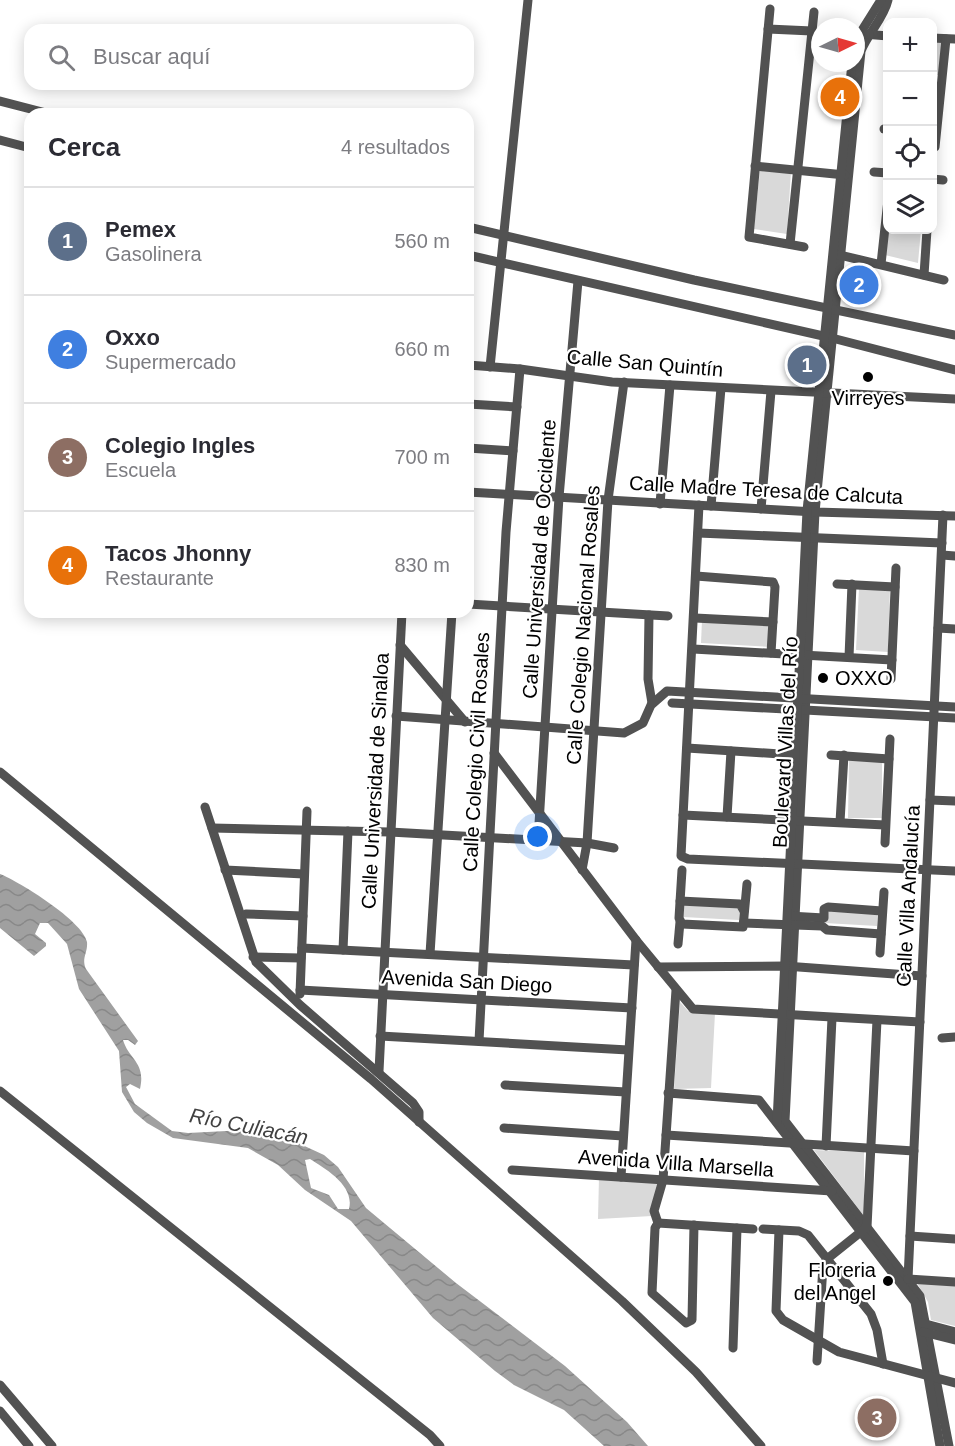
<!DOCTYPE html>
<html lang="es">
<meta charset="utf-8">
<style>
body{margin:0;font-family:Arial,sans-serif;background:#f2f2f3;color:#2b2b33}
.controls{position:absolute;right:18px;top:18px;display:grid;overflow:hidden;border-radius:12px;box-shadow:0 3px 15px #0003}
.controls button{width:54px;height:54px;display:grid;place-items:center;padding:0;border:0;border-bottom:2px solid #e1e1e2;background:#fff;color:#2b2b33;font:30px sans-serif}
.compass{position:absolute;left:811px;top:18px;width:54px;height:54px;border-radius:50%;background:#fff;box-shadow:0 3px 15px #0003;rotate:85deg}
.you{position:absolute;left:538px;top:837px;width:21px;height:21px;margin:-15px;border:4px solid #fff;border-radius:50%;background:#1a73e8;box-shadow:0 0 0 9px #1a73e833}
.badge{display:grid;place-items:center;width:39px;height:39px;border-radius:50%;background:#0f766e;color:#fff;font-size:20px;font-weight:700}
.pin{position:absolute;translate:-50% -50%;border:3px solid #fff;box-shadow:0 2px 6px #0006}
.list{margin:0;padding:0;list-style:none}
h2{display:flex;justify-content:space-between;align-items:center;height:78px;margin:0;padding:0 24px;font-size:26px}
h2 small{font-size:20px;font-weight:400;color:#7c7c81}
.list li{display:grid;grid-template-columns:39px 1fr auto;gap:18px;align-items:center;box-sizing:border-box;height:108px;padding:0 24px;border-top:2px solid #e1e1e2}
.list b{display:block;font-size:22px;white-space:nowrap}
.list p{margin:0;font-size:20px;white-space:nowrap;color:#7c7c81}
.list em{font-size:20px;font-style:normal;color:#7c7c81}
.icon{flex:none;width:33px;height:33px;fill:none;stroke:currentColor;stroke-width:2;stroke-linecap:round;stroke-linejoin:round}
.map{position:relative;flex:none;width:955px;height:1446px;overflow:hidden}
.search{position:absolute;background:#fff;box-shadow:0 3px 15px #0003;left:24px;top:24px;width:450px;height:66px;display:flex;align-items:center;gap:15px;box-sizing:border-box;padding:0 21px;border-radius:18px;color:#7c7c81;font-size:22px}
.panel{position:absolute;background:#fff;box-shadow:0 3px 15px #0003;left:24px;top:108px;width:450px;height:510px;border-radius:18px}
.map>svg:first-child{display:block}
</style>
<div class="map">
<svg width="955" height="1446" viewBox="0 0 955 1446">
<defs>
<pattern id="water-waves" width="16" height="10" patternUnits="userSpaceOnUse" patternTransform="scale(1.5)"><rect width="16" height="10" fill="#a0a0a0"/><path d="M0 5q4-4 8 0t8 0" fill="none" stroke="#888"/></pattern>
</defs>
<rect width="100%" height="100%" fill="#fff"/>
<!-- green -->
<g fill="#d9d9d9">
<path d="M 933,39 L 942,39 L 939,75 L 933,75 Z"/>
<path d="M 760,169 L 791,171 L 787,234 L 754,229 Z"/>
<path d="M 888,230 L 921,230 L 918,263 L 885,255 Z"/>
<path d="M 859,588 L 890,589 L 888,652 L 856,650 Z"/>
<path d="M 702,620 L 772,624 L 771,647 L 701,643 Z"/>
<path d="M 849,758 L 882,758 L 882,818 L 848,818 Z"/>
<path d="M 684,903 L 740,906 L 739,920 L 683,917 Z"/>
<path d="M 826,907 L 878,910 L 877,926 L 825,923 Z"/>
<path d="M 680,1002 L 688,1011 L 715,1013 L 711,1088 L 674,1089 Z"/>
<path d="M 814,1150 L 864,1152 L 864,1216 Z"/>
<path d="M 599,1177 L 661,1182 L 652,1216 L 598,1219 Z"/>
<path d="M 916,1281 L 955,1285 L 955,1326 L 931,1320 L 928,1302 Z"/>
</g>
<!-- water -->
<path fill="url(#water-waves)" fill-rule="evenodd" d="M 0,874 C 20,882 83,921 87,942 C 88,953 81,958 86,969 L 138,1041 L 135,1045 L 128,1040 L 123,1040 C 129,1060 146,1062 140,1089 L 130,1084 L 126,1087 L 135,1104 L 172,1131 L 188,1133 L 246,1130 L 298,1143 L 324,1155 L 338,1167 L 366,1208 L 456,1283 L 565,1366 L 627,1422 L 648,1446 L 604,1446 L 564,1410 L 514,1385 L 495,1371 L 433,1318 L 351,1221 L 305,1190 L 278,1165 L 248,1148 L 173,1138 L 147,1123 L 134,1112 L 122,1092 L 119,1051 L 79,989 L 67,944 L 48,923 L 40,923 L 35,934 L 46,943 L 46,946 L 34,956 L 0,928 ZM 310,1159 C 326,1169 355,1186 349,1209 L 338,1209 L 329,1195 L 311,1188 L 305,1160 Z"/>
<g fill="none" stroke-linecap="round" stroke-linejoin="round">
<!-- minor -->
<g stroke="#525252" stroke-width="9">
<path d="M 888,0 C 884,18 868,33 861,51 L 815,512 L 785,1121 L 920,1296 L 949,1446"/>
<path d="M 770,9 L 749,237 L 804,247"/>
<path d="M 768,29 L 812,31"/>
<path d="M 864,34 L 888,36"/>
<path d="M 932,38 L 955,39"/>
<path d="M 856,40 L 881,0"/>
<path d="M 0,101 L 50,114"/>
<path d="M 884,129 L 888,129"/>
<path d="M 0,140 L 30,148"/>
<path d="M 935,147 L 946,39"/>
<path d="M 755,166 L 845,175"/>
<path d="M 874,172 L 888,173"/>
<path d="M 932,179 L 943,180"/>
<path d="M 468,227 L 694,280 L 955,335"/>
<path d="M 790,244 L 814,12"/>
<path d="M 836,254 L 944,280"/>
<path d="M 468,255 L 832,338 L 955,370"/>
<path d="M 881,264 L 888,200"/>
<path d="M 924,275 L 927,230"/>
<path d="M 468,365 L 520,369 L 612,382 L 955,399"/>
<path d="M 490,367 L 528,0"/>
<path d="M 468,404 L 517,407"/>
<path d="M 468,448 L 513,451"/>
<path d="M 468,492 L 815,512 L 955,516"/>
<path d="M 660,504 L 670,385"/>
<path d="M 699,505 L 681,856 L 688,859 L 955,871"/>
<path d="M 711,506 L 721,388"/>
<path d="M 761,509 L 771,391"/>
<path d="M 698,533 L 942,543"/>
<path d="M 942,555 L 955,556"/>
<path d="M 696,576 L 773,582 L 775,587 L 771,653"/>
<path d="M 837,584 L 895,587"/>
<path d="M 468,604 L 668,616"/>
<path d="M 649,615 L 648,679 L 652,703"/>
<path d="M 695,618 L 773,622"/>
<path d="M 938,628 L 955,629"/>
<path d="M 400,645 L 465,722"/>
<path d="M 693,649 L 892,660"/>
<path d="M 849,657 L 852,584"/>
<path d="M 891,679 L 896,568"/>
<path d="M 672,703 L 955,718"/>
<path d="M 396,716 L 624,733 L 643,723 L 651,705 L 667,691 L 955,707"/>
<path d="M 687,748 L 795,755"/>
<path d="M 494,753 L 636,940 L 693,1009 L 920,1022"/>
<path d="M 831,755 L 889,759"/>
<path d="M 0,772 L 371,1079 L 622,1301 L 696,1372 L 761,1446"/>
<path d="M 930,800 L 955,801"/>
<path d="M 205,807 L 256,962 L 300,1005 L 413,1103 L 419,1112 L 419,1122"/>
<path d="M 683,815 L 885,825"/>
<path d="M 727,817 L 731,751"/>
<path d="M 840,822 L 844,755"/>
<path d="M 212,828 L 390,832 L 587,843 L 614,848"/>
<path d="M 538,840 L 559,497 L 578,281"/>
<path d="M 885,843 L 890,739"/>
<path d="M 225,870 L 304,874"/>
<path d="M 582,870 L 587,843 L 608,500 L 624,382"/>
<path d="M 682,870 L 679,918 L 682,924 L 743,927 L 747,884"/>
<path d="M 680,901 L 740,904 L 744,911"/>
<path d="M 246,914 L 303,916"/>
<path d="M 789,916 L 824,918 L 824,909 L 828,907 L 882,911"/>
<path d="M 744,923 L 822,926 L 827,930 L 881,934"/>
<path d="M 678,944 L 680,922"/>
<path d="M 302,948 L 634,965"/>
<path d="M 343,950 L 348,831"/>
<path d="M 880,953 L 884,892"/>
<path d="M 430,954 L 452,612"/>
<path d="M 253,957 L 301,958"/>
<path d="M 658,967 L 785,966 L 922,976"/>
<path d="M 300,990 L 632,1008"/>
<path d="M 300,994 L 307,811"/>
<path d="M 380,1036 L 628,1050"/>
<path d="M 942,1038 L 955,1037"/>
<path d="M 479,1041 L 506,532 L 520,369"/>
<path d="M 379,1071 L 402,612"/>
<path d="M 505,1085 L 626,1092"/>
<path d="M 0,1091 L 430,1435 L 440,1446"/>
<path d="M 668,1093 L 759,1100 L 915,1302 L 940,1446"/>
<path d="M 777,1122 L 807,511 L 852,63"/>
<path d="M 504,1128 L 623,1136"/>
<path d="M 666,1135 L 914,1151"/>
<path d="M 826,1146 L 832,1018"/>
<path d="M 512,1170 L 832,1191"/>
<path d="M 621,1177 L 636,940"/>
<path d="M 658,1223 L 654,1211 L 663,1180 L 676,990"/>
<path d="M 658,1223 L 655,1228 L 652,1293 L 686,1323 L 692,1320 L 694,1225"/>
<path d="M 658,1223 L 753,1229"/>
<path d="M 763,1229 L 799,1231 L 808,1235 L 871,1314 L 877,1330 L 883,1364"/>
<path d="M 779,1230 L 776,1311 L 783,1320 L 839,1352 L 955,1383"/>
<path d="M 910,1236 L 955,1239"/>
<path d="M 908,1279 L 943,515"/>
<path d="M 908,1279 L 955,1282"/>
<path d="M 922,1323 L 955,1332"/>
<path d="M 923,1332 L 955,1340"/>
<path d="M 733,1348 L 737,1228"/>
<path d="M 817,1361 L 823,1266 L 827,1259 L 867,1227 L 877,1020"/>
<path d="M 0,1385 L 52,1446"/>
<path d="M 0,1411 L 29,1446"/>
</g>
</g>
<!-- markers -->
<g fill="#000" stroke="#fff" stroke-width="2">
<circle cx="868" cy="377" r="6"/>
<circle cx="823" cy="678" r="6"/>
<circle cx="888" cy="1281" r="6"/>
</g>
<g text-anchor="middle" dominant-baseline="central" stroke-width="4.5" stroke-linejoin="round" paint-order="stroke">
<!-- street labels -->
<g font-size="20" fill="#000" stroke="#fff">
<text transform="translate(645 363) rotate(5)">Calle San Quintín</text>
<text transform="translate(766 490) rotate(3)">Calle Madre Teresa de Calcuta</text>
<text transform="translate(539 559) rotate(-86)">Calle Universidad de Occidente</text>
<text transform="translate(583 625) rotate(-86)">Calle Colegio Nacional Rosales</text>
<text transform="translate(785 742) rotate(-87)">Boulevard Villas del Río</text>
<text transform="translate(476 752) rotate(-87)">Calle Colegio Civil Rosales</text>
<text transform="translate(375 781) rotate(-87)">Calle Universidad de Sinaloa</text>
<text transform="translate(908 896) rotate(-87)">Calle Villa Andalucía</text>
<text transform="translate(467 981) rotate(3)">Avenida San Diego</text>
<text transform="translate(676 1163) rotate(4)">Avenida Villa Marsella</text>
</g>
<!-- poi labels -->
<g font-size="20" fill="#000" stroke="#fff">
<text x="868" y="398">Virreyes</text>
<text x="835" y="678" text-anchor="start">OXXO</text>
<text x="876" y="1270" text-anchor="end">Floreria<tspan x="876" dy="23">del Angel</tspan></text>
</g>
<!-- water labels -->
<g font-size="21" font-style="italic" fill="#414141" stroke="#fff">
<text transform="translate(249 1126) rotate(11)">Río Culiacán</text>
</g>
</g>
</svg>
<div class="controls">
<button>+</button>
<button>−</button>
<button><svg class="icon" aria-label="locate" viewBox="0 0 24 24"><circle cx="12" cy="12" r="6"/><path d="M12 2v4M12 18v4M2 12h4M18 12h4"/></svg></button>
<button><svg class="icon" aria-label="layers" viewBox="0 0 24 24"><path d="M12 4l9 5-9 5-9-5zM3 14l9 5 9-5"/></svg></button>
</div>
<svg class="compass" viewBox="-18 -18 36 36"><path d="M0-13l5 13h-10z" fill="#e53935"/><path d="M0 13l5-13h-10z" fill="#7c7c81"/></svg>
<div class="you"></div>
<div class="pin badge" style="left:807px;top:365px;background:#5c6f8a">1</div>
<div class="pin badge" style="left:859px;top:285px;background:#3f7fe0">2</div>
<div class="pin badge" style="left:877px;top:1418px;background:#8d6e63">3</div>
<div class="pin badge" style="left:840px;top:97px;background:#e8710a">4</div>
<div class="search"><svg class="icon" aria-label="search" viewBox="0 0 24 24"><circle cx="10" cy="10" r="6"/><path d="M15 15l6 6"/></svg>Buscar aquí</div>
<section class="panel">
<h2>Cerca<small>4 resultados</small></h2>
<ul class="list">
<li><span class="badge" style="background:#5c6f8a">1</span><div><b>Pemex</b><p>Gasolinera</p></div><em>560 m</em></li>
<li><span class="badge" style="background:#3f7fe0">2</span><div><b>Oxxo</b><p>Supermercado</p></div><em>660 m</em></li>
<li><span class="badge" style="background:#8d6e63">3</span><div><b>Colegio Ingles</b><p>Escuela</p></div><em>700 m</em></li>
<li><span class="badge" style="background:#e8710a">4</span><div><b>Tacos Jhonny</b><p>Restaurante</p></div><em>830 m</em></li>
</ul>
</section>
</div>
